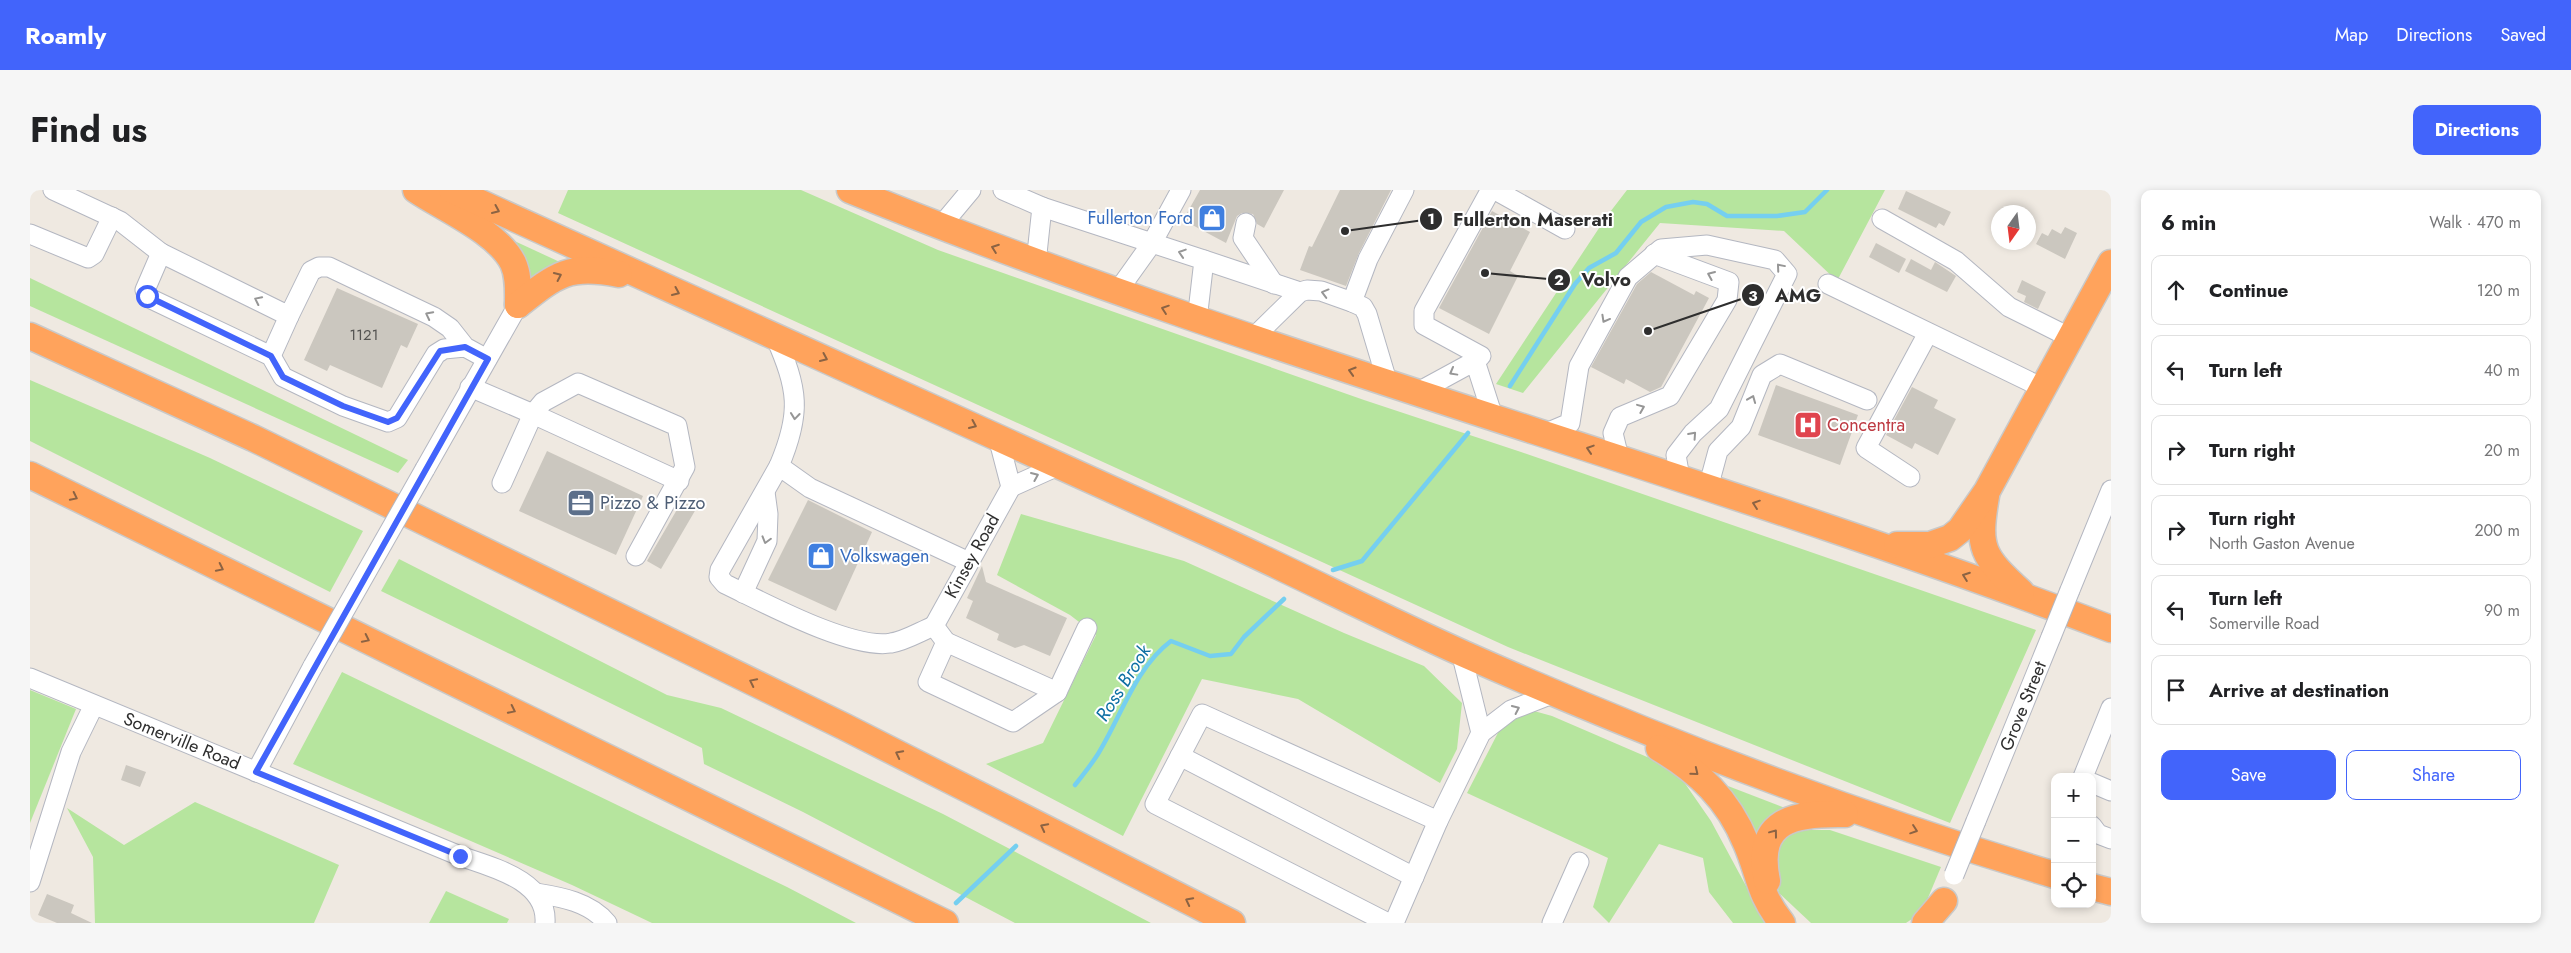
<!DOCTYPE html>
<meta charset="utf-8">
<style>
body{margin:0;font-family:Jost,sans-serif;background:#f6f6f6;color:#202124}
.controls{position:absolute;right:15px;bottom:15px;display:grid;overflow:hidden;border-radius:10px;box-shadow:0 2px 8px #0003}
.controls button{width:45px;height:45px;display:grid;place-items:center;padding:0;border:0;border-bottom:1px solid #e0e0e0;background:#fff;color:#202124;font:25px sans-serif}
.compass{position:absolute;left:1961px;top:15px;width:45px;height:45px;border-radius:50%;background:#fff;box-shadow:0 2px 8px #0003;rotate:194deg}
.stop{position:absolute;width:15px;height:15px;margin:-11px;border:4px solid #4264fb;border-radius:50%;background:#fff}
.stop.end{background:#4264fb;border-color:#fff;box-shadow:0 1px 5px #0008}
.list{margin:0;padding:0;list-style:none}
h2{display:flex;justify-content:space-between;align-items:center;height:65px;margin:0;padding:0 20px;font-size:21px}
h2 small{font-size:16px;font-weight:400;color:#757577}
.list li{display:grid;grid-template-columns:32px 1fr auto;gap:15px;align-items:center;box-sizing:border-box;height:70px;margin:0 10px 10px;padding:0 10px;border:1px solid #e0e0e0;border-radius:10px}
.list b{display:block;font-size:19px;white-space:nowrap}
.list p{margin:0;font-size:16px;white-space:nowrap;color:#757577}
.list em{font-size:16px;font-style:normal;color:#757577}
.actions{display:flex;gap:10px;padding:15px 20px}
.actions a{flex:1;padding:11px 0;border:1px solid #4264fb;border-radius:10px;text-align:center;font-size:18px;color:#4264fb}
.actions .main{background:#4264fb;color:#fff}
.icon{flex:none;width:28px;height:28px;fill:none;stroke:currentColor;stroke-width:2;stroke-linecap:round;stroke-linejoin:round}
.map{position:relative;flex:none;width:2081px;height:733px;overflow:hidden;border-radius:10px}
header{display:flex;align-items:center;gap:30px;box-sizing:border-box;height:70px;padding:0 25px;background:#4264fb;color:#fff}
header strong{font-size:24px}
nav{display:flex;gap:28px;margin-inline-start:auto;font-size:18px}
.intro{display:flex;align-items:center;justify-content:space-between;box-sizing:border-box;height:120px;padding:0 30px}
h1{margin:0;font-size:35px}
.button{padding:12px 22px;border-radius:10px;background:#4264fb;color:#fff;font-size:18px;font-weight:700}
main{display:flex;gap:30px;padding:0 30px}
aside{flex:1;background:#fff;border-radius:10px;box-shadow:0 2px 8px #0003}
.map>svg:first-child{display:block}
</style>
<header>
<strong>Roamly</strong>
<nav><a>Map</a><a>Directions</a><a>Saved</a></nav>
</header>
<div class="intro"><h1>Find us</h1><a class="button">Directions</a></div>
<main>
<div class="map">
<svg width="2081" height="733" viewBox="0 0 2081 733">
<rect width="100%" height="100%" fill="#efe9e1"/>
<!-- green -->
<g fill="#b6e59e">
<path d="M 538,0 L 771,0 L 908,60 L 1334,210 L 1491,262 L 2006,440 L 1920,633 L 1478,457 L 528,23 Z"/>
<path d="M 1597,0 L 1855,0 L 1807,91 L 1754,41 L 1630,33 L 1493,203 L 1466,194 L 1577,26 Z"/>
<path d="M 478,48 L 532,73 L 498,98 Z"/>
<path d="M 0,88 L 378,270 L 368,283 L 0,116 Z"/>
<path d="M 0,190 L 180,268 L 333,341 L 300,402 L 0,251 Z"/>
<path d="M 991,324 L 1154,371 L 1314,443 L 1394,476 L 1432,513 L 1427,559 L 1410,593 L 1268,509 L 1172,489 L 1093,646 L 956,574 L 1013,553 L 1066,445 L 1040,425 L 967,385 Z"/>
<path d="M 369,369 L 637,505 L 691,518 L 913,624 L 1121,733 L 985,733 L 773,622 L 674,574 L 672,558 L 351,401 Z"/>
<path d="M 312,482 L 757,697 L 826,733 L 622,733 L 542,695 L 263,574 Z"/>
<path d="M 0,500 L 46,519 L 0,633 Z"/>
<path d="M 1504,521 L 1522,526 L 1645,579 L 1681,631 L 1736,733 L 1703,733 L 1679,702 L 1673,668 L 1629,654 L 1579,733 L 1563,717 L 1578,668 L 1437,603 L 1472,535 Z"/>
<path d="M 1698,596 L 1755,618 L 1725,650 Z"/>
<path d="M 165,612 L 309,675 L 284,733 L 65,733 L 63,667 L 37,618 L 94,655 Z"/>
<path d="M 1762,640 L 1800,640 L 1911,677 L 1892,722 L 1876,733 L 1781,733 L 1749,703 L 1741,669 Z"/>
<path d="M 416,701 L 479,729 L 477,733 L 399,733 Z"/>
</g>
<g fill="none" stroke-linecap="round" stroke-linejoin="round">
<!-- stream -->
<g stroke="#75cff0" stroke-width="4.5">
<path d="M 1480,196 L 1545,94 L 1559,78 L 1586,63 L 1611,32 L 1636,17 L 1663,12 L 1677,14 L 1697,26 L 1747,26 L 1775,22 L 1797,0"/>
<path d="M 1303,380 L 1332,371 L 1438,243"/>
<path d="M 1045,595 C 1053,585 1061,575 1068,564 C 1091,527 1105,478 1141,451 L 1180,466 L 1201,464 L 1214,447 L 1254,409"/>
<path d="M 926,713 L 986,656"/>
</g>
</g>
<!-- building -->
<g fill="#cbc7bf">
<path d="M 1170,0 L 1254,0 L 1234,38 L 1227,34 L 1223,24 L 1212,23 L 1207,26 L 1196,53 L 1153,30 Z"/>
<path d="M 1310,0 L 1361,0 L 1329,63 L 1316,96 L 1270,80 L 1279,56 L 1282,57 Z"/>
<path d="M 1876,1 L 1921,22 L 1914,36 L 1909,33 L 1906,38 L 1868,19 Z"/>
<path d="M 1462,21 L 1500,42 L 1480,81 L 1488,86 L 1459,144 L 1409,118 Z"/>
<path d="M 2035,37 L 2047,43 L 2035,69 L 2006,54 L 2012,43 L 2018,46 L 2022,39 L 2031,44 Z"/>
<path d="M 1846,53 L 1876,69 L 1869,83 L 1839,67 Z"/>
<path d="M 1881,69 L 1901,80 L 1905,72 L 1926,86 L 1917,102 L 1875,81 Z"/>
<path d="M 1621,82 L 1664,105 L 1666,101 L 1679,108 L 1631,197 L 1620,202 L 1596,189 L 1594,194 L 1561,177 L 1607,94 Z"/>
<path d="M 1992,90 L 2016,102 L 2008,119 L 1994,112 L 1996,106 L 1987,102 Z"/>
<path d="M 307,98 L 388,134 L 377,158 L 371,155 L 352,198 L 300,175 L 297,181 L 274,170 Z"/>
<path d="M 1746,195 L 1828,225 L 1810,275 L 1728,245 Z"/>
<path d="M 1882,197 L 1908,210 L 1904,218 L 1926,229 L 1908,265 L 1885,253 L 1882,259 L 1856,245 Z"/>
<path d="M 517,261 L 613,306 L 586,365 L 489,321 Z"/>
<path d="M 778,310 L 842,342 L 806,421 L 738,390 Z"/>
<path d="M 652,311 L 666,319 L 631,379 L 617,371 Z"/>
<path d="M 952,376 L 956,392 L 1037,428 L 1020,466 L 994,455 L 985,458 L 967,450 L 969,444 L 936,428 L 943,411 L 937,408 Z"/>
<path d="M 96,575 L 116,582 L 110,597 L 91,590 Z"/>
<path d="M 17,704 L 44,715 L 41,723 L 62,733 L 27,733 L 8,725 Z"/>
</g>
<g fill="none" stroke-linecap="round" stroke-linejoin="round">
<defs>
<g id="minor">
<path d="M 23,0 L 90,31 L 131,63"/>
<path d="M 973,0 L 1012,17 L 1006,73"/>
<path d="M 1012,17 L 1122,53 L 1151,0"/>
<path d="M 1852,29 L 1926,71 L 1979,117 L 2041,148"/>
<path d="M 1216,33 L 1213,48 L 1244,94"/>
<path d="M 910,37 L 941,0"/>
<path d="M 0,44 L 58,68 L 64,64 L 82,27"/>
<path d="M 1174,70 L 1270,102"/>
<path d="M 1798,94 L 2013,198"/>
<path d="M 1087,102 L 1122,53 L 1174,70 L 1167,130"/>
<path d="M 1322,112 L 1338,69 L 1374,0"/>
<path d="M 745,146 C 768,199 772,222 749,276"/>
<path d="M 1222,149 L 1270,102 L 1277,100 L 1291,101 L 1322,112 L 1333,117 L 1337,124 L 1357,191"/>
<path d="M 435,157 L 414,159 L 406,164 L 367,228 L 358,232 L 313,216 L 253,187 L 241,166 L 119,108 L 115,100 L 131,63 L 259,126 L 281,81 L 289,77 L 299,77 L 404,127 L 420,138 L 435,157 L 457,169"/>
<path d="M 241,166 L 259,126"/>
<path d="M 1445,171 L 1451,166 L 1394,135 L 1394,121 L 1460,1 L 1467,1 L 1535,39"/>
<path d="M 440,197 L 503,224 L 513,212 L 548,193 L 647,236 L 655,277 L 606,366"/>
<path d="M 1388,202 L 1445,171 L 1463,227"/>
<path d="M 1514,244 L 1540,233 L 1549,176 L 1598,87 L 1631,59 L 1677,55 L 1745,70 L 1757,84 L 1689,219 L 1663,243 L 1646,265 L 1650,288"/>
<path d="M 968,247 L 981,297"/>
<path d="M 1589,268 L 1583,243 L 1590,227 L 1640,206 L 1697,110 L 1699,92 L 1624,64"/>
<path d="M 395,279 L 488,115"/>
<path d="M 1880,287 L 1836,258 L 1898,143"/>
<path d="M 472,293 L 503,224 L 649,291"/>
<path d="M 981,297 L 1030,275"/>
<path d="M 1678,298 L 1688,261 L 1711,237 L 1732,185 L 1750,174 L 1837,210"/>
<path d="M 2040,400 L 2081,300"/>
<path d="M 713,403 L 737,351 L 738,324 L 735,302"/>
<path d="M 904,436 C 891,441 875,451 861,453 C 821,460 733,412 695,394 L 689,387 L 690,380 L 749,276 L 780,298 L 939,372"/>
<path d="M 904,436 L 916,452 L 898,492 L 983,532 L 1027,502 L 1057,438"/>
<path d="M 904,436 L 981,297"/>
<path d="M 916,452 L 1027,502"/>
<path d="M 1431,462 L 1451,543"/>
<path d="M 0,488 L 430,666 C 461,677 518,690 515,733"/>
<path d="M 1150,566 L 1384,687"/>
<path d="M 226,582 L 283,476"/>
<path d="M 2053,587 L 2081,518"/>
<path d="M 2062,593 L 2081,601"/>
<path d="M 1946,631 L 2021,447"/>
<path d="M 2062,636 L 2068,644 L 2081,649"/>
<path d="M 0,692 L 41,562 L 64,515"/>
<path d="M 506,703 C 531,707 560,712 577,733"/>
<path d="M 1358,733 L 1125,614 L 1172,524 L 1408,631"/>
<path d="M 1364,733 L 1408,631 L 1451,543 L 1481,520 L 1525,503"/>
<path d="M 1522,733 L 1549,672"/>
</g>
<g id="highway">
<path d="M 386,0 C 414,19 468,42 483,73 C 489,86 488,101 488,115"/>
<path d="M 422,0 C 675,115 928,229 1180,344 C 1266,383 1349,426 1434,464 C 1626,549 1823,625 2025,685"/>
<path d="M 820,0 C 1232,168 1665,280 2081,439"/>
<path d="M 488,115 C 527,84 539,74 589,84"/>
<path d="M 0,146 L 223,248 L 815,537 L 1202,733"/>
<path d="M 0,285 L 915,733"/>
<path d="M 1956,306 C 1947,359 1952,366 1991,402"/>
<path d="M 1867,355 L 1900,355 L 1920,348 L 1930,340 L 1957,301 L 2081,73"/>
<path d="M 1629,558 C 1669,582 1698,609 1716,653 C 1730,685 1728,703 1752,733"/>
<path d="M 1737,691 C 1724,628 1766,623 1815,624"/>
<path d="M 2062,697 L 2081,702"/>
<path d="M 1895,733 L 1914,711"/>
</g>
</defs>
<!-- minor casing -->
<use href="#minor" stroke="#b4b7c1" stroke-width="21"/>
<!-- highway casing -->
<use href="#highway" stroke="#c9c9c9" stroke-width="29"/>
<!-- minor -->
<use href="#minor" stroke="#fff" stroke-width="19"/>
<!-- highway -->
<use href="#highway" stroke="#ffa35c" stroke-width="26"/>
<defs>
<g id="minor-bridge">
<path d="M 2021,447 L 2040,400"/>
<path d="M 283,476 L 395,279"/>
<path d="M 1924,685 L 1946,631"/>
</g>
</defs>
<!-- minor-bridge casing -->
<use href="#minor-bridge" stroke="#b4b7c1" stroke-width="21" stroke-linecap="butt"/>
<!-- minor-bridge -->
<use href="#minor-bridge" stroke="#fff" stroke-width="19"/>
</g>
<!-- one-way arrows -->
<defs><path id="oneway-chevron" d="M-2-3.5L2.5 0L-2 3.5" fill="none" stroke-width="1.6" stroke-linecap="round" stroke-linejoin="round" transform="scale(1.25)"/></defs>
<g stroke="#8c6343">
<use href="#oneway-chevron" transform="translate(466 20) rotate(24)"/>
<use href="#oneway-chevron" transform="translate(965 58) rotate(-160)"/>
<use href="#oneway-chevron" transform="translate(528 86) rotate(-25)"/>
<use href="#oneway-chevron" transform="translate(646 102) rotate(24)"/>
<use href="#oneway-chevron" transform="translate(1135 119) rotate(-161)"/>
<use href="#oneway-chevron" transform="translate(794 168) rotate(24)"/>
<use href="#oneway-chevron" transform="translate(1322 181) rotate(-163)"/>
<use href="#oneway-chevron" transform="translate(943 235) rotate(24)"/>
<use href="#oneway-chevron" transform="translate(1560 259) rotate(-162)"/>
<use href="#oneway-chevron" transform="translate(44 307) rotate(26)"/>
<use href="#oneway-chevron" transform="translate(1726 314) rotate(-161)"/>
<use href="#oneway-chevron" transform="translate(190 378) rotate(26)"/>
<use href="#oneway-chevron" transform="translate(1936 386) rotate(-160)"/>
<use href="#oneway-chevron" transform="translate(336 449) rotate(26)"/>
<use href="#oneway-chevron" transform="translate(723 492) rotate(-154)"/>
<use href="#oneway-chevron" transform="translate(482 520) rotate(26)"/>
<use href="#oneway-chevron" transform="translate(869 564) rotate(-153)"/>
<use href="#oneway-chevron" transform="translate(1665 582) rotate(39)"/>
<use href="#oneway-chevron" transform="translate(1014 637) rotate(-153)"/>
<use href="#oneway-chevron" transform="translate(1884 640) rotate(19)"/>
<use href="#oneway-chevron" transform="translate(1744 643) rotate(-53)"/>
<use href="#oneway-chevron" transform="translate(1159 711) rotate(-153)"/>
</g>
<g stroke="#969696">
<use href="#oneway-chevron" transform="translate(1152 63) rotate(-162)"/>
<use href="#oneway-chevron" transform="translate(1750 77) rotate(-130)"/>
<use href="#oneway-chevron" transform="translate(1681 85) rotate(-157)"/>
<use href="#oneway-chevron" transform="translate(1295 103) rotate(-165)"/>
<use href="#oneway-chevron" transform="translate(228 110) rotate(-154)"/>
<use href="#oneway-chevron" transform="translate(399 125) rotate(-153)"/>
<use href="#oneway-chevron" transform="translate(1575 129) rotate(119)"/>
<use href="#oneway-chevron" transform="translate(1423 182) rotate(151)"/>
<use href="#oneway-chevron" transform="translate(1722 209) rotate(-68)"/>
<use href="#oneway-chevron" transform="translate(1611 218) rotate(-22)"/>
<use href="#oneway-chevron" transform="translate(765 226) rotate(96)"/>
<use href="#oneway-chevron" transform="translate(1663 245) rotate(-48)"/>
<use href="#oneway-chevron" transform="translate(1005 286) rotate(-23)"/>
<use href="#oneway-chevron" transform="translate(736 350) rotate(106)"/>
<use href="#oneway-chevron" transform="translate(1486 519) rotate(-25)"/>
</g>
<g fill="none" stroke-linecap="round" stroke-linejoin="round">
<!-- route -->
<path stroke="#4264fb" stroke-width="6" d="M 117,106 L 241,166 L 253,187 L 313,216 L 358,232 L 367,228 L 410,161 L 435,157 L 458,169 L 226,582 L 430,666"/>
</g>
<!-- icons -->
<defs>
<symbol id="shop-square" viewBox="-11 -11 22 22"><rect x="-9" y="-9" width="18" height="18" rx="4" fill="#3f7fe0" stroke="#fff"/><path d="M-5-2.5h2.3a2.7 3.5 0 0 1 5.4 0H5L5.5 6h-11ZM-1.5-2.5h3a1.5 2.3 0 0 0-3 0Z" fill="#fff"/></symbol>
<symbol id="hospital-square" viewBox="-11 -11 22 22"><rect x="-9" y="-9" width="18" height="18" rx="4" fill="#e0444e" stroke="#fff"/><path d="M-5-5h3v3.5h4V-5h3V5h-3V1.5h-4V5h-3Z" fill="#fff"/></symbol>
<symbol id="office-square" viewBox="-11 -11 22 22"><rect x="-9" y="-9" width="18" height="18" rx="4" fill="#5c6f8a" stroke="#fff"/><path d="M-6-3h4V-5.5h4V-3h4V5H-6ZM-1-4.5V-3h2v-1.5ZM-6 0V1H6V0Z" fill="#fff"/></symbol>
</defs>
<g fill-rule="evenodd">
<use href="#shop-square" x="1166" y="12" width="32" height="32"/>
<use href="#hospital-square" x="1762" y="219" width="32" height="32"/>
<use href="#office-square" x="535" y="297" width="32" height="32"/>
<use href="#shop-square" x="775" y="350" width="32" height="32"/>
</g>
<g text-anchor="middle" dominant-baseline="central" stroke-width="4" stroke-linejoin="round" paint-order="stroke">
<!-- number labels -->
<g font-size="15" fill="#555452">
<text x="334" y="145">1121</text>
</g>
<!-- shop labels -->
<g font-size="18" fill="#366cbe" stroke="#fff" text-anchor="end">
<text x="1163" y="28">Fullerton Ford</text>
<text x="810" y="366" text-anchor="start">Volkswagen</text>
</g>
<!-- health labels -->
<g font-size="18" fill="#be3a42" stroke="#fff" text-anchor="start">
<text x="1797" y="235">Concentra</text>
</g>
<!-- service labels -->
<g font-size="18" fill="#4e5e75" stroke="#fff" text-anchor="start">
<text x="570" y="313">Pizzo &amp; Pizzo</text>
</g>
<!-- street labels -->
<g font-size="18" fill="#2e2e2e" stroke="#fff">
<text transform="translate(942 366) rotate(-61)">Kinsey Road</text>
<text transform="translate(1993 516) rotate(-68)">Grove Street</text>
<text transform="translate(152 551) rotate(22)">Somerville Road</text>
</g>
<!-- water labels -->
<g font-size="19" font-style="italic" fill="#0d6fa3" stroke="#fff">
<text transform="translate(1093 493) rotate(-58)">Ross Brook</text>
</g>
</g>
<!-- callouts -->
<path fill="none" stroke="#2e2e2e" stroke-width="2" d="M1315 41L1401 29M1455 83L1529 90M1618 141L1723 105"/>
<g fill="#2e2e2e" stroke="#fff" stroke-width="2">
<circle cx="1315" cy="41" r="5"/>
<circle cx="1455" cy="83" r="5"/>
<circle cx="1618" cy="141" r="5"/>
<circle cx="1401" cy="29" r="12"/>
<circle cx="1529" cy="90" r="12"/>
<circle cx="1723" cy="105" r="12"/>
</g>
<g font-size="15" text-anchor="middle" font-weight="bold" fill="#fff">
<text x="1401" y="34">1</text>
<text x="1529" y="95">2</text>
<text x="1723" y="111">3</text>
</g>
<g font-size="19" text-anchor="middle" font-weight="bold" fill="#2e2e2e" stroke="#fff" stroke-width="4" stroke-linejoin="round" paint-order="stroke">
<text x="1503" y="36">Fullerton Maserati</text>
<text x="1576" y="96">Volvo</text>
<text x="1768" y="112">AMG</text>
</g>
</svg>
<div class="controls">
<button>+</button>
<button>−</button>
<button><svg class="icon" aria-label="locate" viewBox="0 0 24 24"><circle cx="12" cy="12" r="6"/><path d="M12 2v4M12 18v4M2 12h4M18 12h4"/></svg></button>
</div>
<svg class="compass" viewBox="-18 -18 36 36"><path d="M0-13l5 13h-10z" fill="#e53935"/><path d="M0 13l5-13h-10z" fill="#757577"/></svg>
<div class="stop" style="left:117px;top:106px"></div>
<div class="stop end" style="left:430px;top:666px"></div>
</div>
<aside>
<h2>6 min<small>Walk · 470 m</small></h2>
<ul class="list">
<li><svg class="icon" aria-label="ahead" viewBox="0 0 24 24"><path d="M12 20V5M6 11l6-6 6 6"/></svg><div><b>Continue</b></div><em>120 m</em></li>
<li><svg class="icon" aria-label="left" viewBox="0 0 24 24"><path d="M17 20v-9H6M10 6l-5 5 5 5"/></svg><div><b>Turn left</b></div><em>40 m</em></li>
<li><svg class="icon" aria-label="right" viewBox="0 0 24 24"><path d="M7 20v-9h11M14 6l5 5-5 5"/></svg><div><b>Turn right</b></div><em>20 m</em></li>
<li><svg class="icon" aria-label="right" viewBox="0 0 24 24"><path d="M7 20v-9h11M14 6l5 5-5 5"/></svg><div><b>Turn right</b><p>North Gaston Avenue</p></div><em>200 m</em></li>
<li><svg class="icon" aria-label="left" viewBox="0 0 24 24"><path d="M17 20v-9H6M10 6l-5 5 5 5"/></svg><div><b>Turn left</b><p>Somerville Road</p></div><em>90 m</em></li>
<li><svg class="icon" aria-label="arrive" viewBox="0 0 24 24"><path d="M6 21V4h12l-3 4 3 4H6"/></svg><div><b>Arrive at destination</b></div></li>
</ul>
<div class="actions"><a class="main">Save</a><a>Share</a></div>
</aside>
</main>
